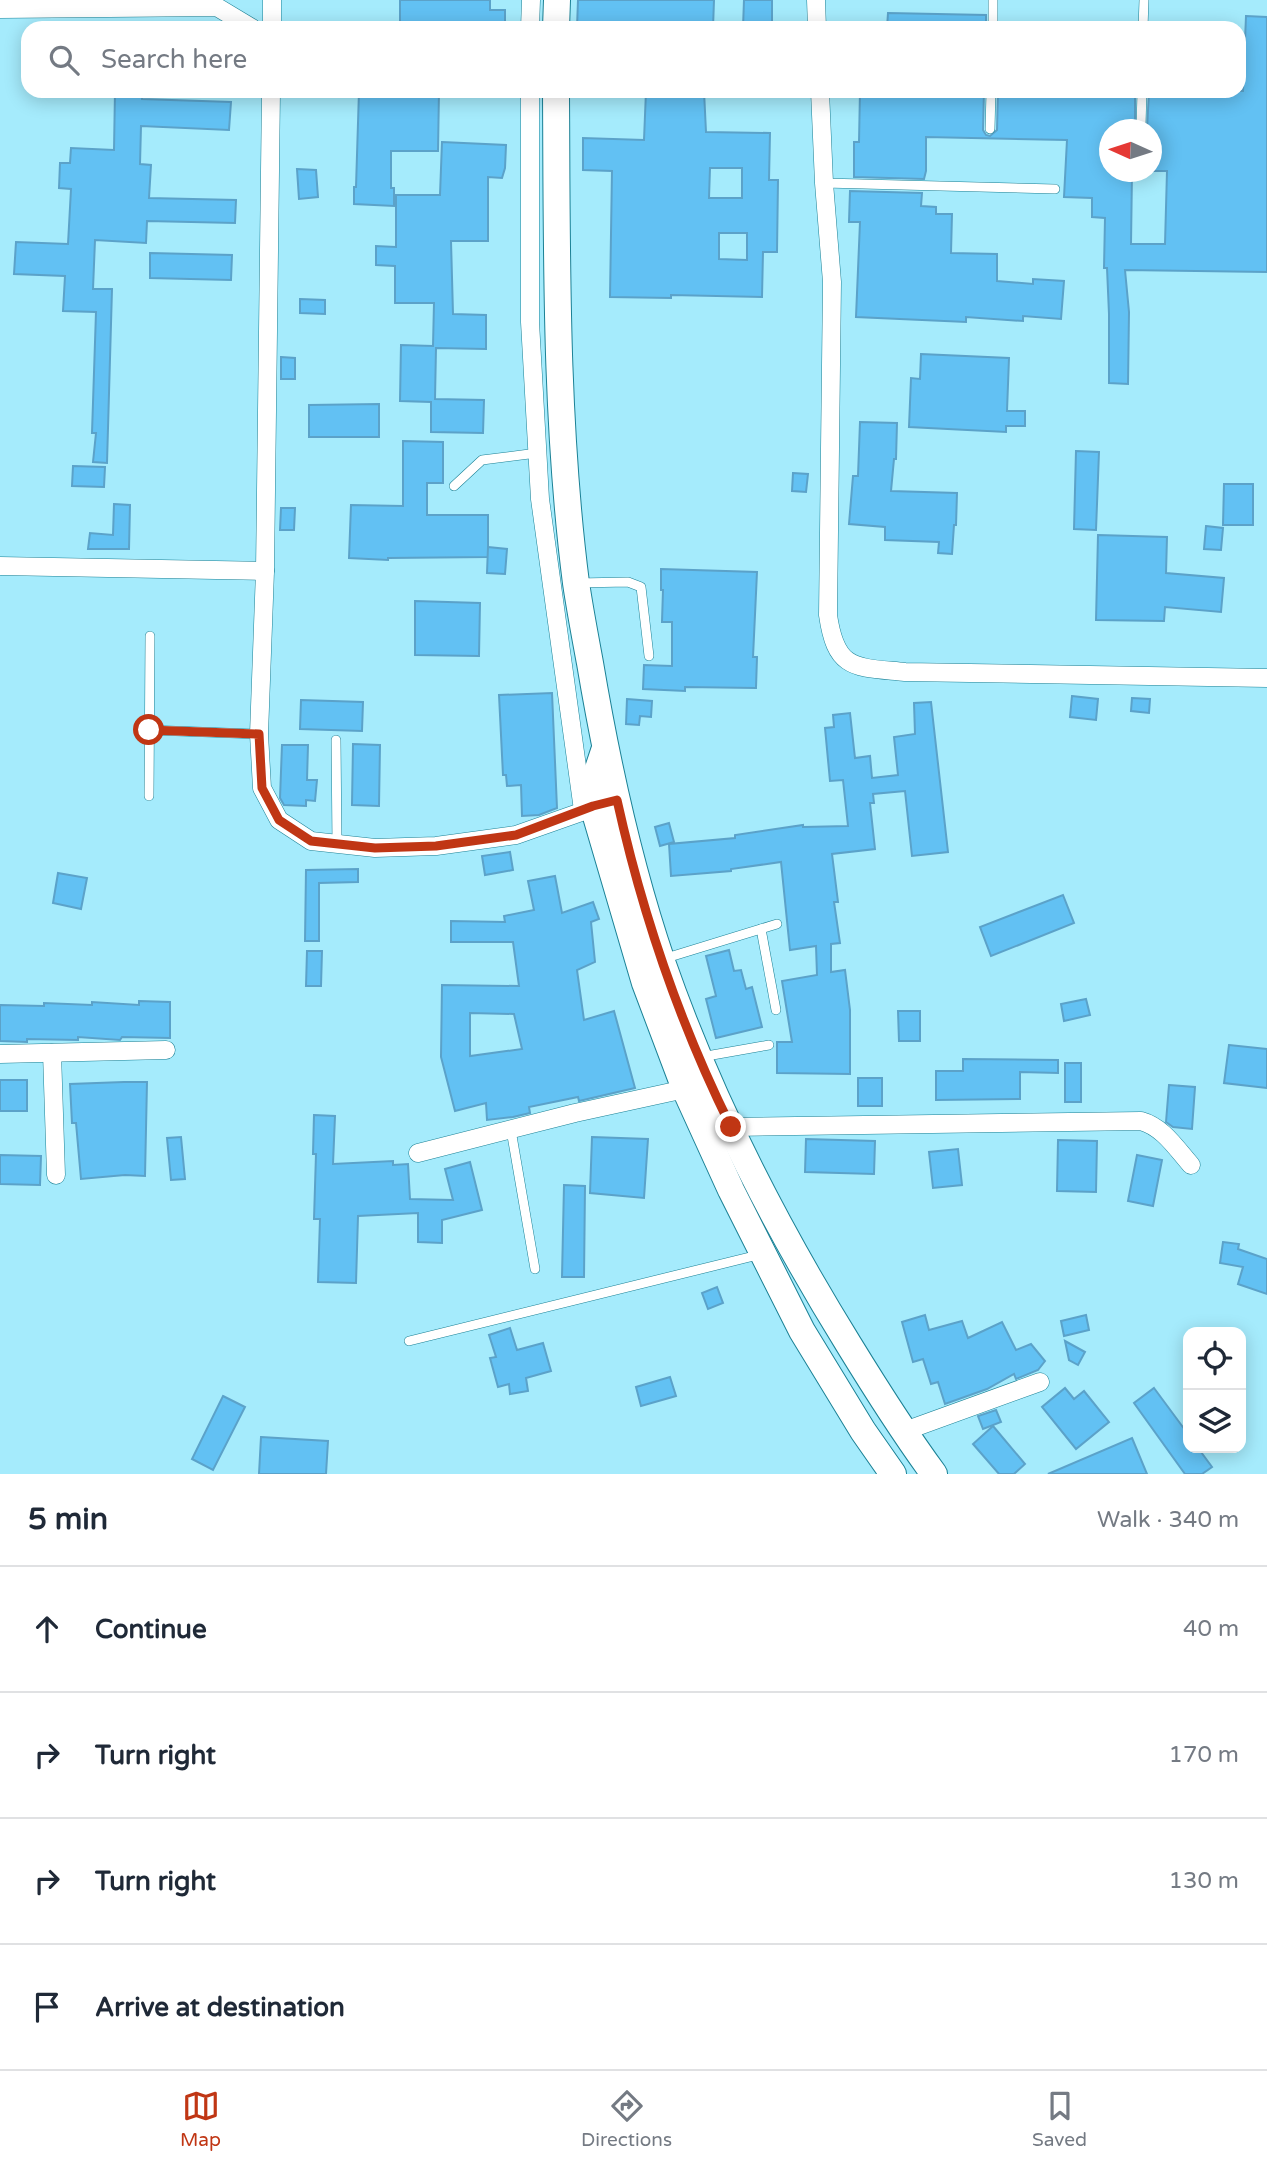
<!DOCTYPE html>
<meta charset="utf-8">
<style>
body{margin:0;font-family:"Varela Round",sans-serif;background:#f6f6f7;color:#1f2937}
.controls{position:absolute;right:21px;bottom:21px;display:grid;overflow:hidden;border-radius:14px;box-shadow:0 4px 18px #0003}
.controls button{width:63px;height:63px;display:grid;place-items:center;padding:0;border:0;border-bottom:2px solid #e0e1e3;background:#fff;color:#1f2937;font:35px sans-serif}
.compass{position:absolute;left:1099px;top:119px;width:63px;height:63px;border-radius:50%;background:#fff;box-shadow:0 4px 18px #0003;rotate:273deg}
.stop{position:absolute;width:21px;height:21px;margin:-16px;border:5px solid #c03614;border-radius:50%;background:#fff}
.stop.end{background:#c03614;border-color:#fff;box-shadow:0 2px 7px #0008}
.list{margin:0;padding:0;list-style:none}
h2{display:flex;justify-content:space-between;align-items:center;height:91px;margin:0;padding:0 28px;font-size:30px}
h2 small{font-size:23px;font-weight:400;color:#747a83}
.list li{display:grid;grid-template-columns:46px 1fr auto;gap:21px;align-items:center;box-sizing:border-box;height:126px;padding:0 28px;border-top:2px solid #e0e1e3}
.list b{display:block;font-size:26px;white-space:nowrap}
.list em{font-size:23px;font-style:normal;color:#747a83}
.icon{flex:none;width:38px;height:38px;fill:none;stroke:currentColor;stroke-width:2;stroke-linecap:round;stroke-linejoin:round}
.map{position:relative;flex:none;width:1267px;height:1474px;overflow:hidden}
.search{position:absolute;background:#fff;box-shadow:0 4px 18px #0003;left:21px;right:21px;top:21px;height:77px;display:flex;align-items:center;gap:18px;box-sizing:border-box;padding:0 24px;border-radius:21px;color:#747a83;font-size:26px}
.sheet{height:595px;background:#fff}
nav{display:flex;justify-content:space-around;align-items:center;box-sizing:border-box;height:98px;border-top:2px solid #e0e1e3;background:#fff;font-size:19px;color:#747a83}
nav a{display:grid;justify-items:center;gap:4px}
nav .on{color:#c03614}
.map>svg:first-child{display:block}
</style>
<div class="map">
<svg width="1267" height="1474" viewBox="0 0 1267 1474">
<rect width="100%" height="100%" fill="#a5ebfc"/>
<!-- building -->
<g fill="#62c1f3" stroke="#5ba2c9" stroke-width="2" fill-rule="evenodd">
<path d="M 400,0 L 490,0 L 490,10 L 505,10 L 505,28 L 400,28 Z"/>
<path d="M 578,0 L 714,0 L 713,28 L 577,28 Z"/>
<path d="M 744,0 L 772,0 L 772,28 L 743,28 Z"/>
<path d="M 888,13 L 986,15 L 986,28 L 887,28 Z"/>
<path d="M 1246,16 L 1267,17 L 1267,272 L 1125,270 L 1129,312 L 1128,384 L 1109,383 L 1109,314 L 1107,268 L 1104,268 L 1105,218 L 1092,217 L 1092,198 L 1064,197 L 1067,140 L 926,137 L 926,171 L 924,179 L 854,177 L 854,142 L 859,142 L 860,91 L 984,91 L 983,130 L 986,135 L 990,136 L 997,130 L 998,91 L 1135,91 L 1135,130 L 1110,130 L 1110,172 L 1132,172 L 1131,244 L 1165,244 L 1167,171 L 1152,171 L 1152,130 L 1147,130 L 1149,91 L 1243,91 Z"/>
<path d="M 115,91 L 142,91 L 142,99 L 231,102 L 229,130 L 141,126 L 140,164 L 151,165 L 149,198 L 236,200 L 235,223 L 147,221 L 146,243 L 95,240 L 93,289 L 112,289 L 107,463 L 93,462 L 96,433 L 92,433 L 96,312 L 63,311 L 65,276 L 14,274 L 16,242 L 68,244 L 71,189 L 59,188 L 60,163 L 70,163 L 71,148 L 114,150 Z"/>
<path d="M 359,91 L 439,91 L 438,151 L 391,151 L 391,188 L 394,188 L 394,206 L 354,204 L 354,187 L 356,187 Z"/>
<path d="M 646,91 L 704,91 L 706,132 L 770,133 L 769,180 L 778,180 L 777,252 L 763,252 L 762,297 L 671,295 L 671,298 L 610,297 L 612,171 L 583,170 L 583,138 L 644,140 ZM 710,168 L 742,168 L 742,198 L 709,198 ZM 719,233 L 747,233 L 747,260 L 719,259 Z"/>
<path d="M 442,142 L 506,145 L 505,168 L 502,178 L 488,177 L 488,241 L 451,241 L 453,314 L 486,315 L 486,349 L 436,348 L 435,399 L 484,400 L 483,433 L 431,432 L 431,402 L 400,401 L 401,345 L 433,346 L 434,303 L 395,303 L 395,266 L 376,265 L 376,246 L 396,247 L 396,195 L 440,195 Z"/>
<path d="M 297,169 L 316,170 L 318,197 L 299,199 Z"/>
<path d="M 850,191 L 922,193 L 921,206 L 936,207 L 936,214 L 952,214 L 951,253 L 997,254 L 997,281 L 1033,284 L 1033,279 L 1064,281 L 1061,319 L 1023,316 L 1023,321 L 966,317 L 966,322 L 856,317 L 860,222 L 849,222 Z"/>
<path d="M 150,253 L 232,255 L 231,280 L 150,278 Z"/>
<path d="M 300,299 L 325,300 L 325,314 L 300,313 Z"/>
<path d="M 921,354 L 1009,358 L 1007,411 L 1025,411 L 1025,426 L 1006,426 L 1006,432 L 909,427 L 911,378 L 920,379 Z"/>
<path d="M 281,357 L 295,358 L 295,379 L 281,379 Z"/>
<path d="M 379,404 L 379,437 L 309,437 L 309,405 Z"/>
<path d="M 860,422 L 897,423 L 896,459 L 894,459 L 891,491 L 957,493 L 956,525 L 954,525 L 952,554 L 938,553 L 939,542 L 885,540 L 885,527 L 849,524 L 853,476 L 858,476 Z"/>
<path d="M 403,441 L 443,442 L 443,483 L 427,483 L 427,515 L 488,515 L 488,557 L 388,558 L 388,560 L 349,558 L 351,505 L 403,506 Z"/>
<path d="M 1076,451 L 1099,452 L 1096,530 L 1074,529 Z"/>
<path d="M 73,466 L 105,467 L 104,487 L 72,486 Z"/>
<path d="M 793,473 L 808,474 L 806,492 L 792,491 Z"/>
<path d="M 1224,484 L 1253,484 L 1253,525 L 1223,525 Z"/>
<path d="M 114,504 L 130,505 L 129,549 L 88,549 L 90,533 L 113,535 Z"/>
<path d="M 281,508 L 295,508 L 294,530 L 280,530 Z"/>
<path d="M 1206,526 L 1223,528 L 1221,550 L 1204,549 Z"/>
<path d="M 1098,535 L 1167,537 L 1166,573 L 1224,578 L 1221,612 L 1165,607 L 1164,621 L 1096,620 Z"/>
<path d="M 488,547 L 507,549 L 505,574 L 487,573 Z"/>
<path d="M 661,569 L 757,572 L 753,657 L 757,657 L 756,688 L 685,687 L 685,691 L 643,689 L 644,665 L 672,666 L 672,622 L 662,622 L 663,590 L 661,590 Z"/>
<path d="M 415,601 L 480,603 L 479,656 L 415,655 Z"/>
<path d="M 552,693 L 557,808 L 539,815 L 522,816 L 521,785 L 507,786 L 506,775 L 503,775 L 499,695 Z"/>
<path d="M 1072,696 L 1098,699 L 1096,720 L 1070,717 Z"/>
<path d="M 1132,698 L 1150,699 L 1149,713 L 1131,711 Z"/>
<path d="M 627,699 L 652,701 L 651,717 L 640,716 L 639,725 L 626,724 Z"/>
<path d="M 301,700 L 363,702 L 362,731 L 300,729 Z"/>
<path d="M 931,702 L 948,852 L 912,856 L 905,791 L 873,794 L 874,803 L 870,803 L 875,849 L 832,854 L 838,902 L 834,902 L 840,943 L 831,944 L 831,972 L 845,970 L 850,1010 L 850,1074 L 777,1073 L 777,1042 L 792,1042 L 782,981 L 817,975 L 816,946 L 790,950 L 781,862 L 731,869 L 731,871 L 671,876 L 669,844 L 735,838 L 735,835 L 803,825 L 803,827 L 848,826 L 843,780 L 830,781 L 825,728 L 834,727 L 833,715 L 850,713 L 855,758 L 870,756 L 872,778 L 898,775 L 894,737 L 915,734 L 914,703 Z"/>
<path d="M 353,744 L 380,745 L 379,806 L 352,805 Z"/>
<path d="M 282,745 L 308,745 L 307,780 L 317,780 L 315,801 L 306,800 L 306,806 L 284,805 L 280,798 Z"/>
<path d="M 669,823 L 674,842 L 660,846 L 655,827 Z"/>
<path d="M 510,852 L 513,870 L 485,875 L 482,856 Z"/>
<path d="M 358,869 L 358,882 L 319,883 L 319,941 L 305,941 L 306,870 Z"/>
<path d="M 58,873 L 87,878 L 81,909 L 53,903 Z"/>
<path d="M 555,876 L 562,913 L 593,902 L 599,919 L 591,922 L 595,962 L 577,970 L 584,1020 L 614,1011 L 635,1088 L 579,1101 L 578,1097 L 529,1107 L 530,1113 L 513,1117 L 487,1120 L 486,1103 L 455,1111 L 441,1057 L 442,985 L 519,986 L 513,942 L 451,942 L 451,921 L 505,922 L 504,916 L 534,910 L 528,881 ZM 470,1013 L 514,1014 L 522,1049 L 470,1056 Z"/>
<path d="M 1063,895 L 1074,923 L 991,956 L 980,927 Z"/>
<path d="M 729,950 L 734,971 L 741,970 L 746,989 L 752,987 L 762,1027 L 716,1038 L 706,999 L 716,996 L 706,956 Z"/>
<path d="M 307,951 L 322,951 L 321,986 L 306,986 Z"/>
<path d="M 1086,999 L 1090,1015 L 1064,1021 L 1061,1004 Z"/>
<path d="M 139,1001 L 170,1002 L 170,1038 L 122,1037 L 120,1040 L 78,1037 L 78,1040 L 27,1039 L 27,1042 L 0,1041 L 0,1005 L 44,1006 L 44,1003 L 92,1005 L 92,1002 L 139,1005 Z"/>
<path d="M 898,1011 L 920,1011 L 920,1041 L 899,1041 Z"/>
<path d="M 1229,1045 L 1267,1049 L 1267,1088 L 1224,1083 Z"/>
<path d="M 963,1059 L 1058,1060 L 1058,1073 L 1020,1072 L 1020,1099 L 936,1100 L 936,1071 L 963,1071 Z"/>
<rect x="1065" y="1063" width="16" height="39"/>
<rect x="858" y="1078" width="24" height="28"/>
<rect x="0" y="1080" width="27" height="31"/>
<path d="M 124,1082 L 147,1082 L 145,1176 L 125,1175 L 81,1179 L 76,1123 L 72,1123 L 70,1084 Z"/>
<path d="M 1169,1085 L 1195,1087 L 1192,1129 L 1173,1127 L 1166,1122 Z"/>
<path d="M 314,1115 L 335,1116 L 333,1164 L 393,1161 L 393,1165 L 408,1164 L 410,1199 L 453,1200 L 445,1169 L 470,1162 L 482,1210 L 442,1220 L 442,1243 L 418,1242 L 418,1213 L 358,1216 L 356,1283 L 318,1282 L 320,1219 L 314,1219 L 316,1154 L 313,1154 Z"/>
<path d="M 181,1137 L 185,1179 L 171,1180 L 167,1138 Z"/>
<path d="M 592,1137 L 648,1139 L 644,1198 L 590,1193 Z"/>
<path d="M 806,1139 L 875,1141 L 874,1174 L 805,1172 Z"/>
<path d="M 1058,1140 L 1097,1141 L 1096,1192 L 1057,1191 Z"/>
<path d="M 958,1149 L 962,1185 L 933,1188 L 929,1152 Z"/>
<path d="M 0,1155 L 41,1156 L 40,1185 L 0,1184 Z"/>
<path d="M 1137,1155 L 1162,1160 L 1153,1206 L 1128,1201 Z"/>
<path d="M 564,1185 L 585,1186 L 584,1277 L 562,1277 Z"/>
<path d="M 1223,1242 L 1239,1244 L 1238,1249 L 1267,1259 L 1267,1294 L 1238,1284 L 1243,1267 L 1220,1263 Z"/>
<path d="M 717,1287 L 723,1303 L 708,1309 L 702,1293 Z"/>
<path d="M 925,1315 L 929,1330 L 962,1321 L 968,1338 L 1002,1322 L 1016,1350 L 1031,1344 L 1045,1361 L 1038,1370 L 1016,1379 L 1014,1374 L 987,1389 L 945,1404 L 938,1382 L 931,1384 L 923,1359 L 913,1362 L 902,1322 Z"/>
<path d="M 1086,1315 L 1089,1330 L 1064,1336 L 1061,1321 Z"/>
<path d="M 510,1328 L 517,1350 L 543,1343 L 551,1371 L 526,1378 L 528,1391 L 510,1394 L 509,1384 L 498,1387 L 490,1358 L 496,1357 L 489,1335 Z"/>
<path d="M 1065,1341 L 1085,1352 L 1078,1365 L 1069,1360 Z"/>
<path d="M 670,1377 L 676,1396 L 641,1406 L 636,1387 Z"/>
<path d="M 1065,1388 L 1074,1399 L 1084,1391 L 1109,1422 L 1076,1449 L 1042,1407 Z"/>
<path d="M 1154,1388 L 1188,1434 L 1188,1448 L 1198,1448 L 1212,1467 L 1202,1474 L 1185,1474 L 1134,1403 Z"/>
<path d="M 223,1396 L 245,1407 L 213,1470 L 192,1459 Z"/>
<path d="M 996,1410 L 1001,1422 L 983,1429 L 978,1416 Z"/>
<path d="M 993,1426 L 1025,1464 L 1014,1474 L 999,1474 L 973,1444 Z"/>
<path d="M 261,1437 L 328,1441 L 326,1474 L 259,1474 Z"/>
<path d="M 1132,1438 L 1147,1474 L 1048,1474 Z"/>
</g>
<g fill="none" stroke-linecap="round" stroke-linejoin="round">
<defs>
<g id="lane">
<path d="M 993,28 L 993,0"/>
<path d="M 1143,28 L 1144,0"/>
<path d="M 1141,126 L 1142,91"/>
<path d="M 990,129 L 991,91"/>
<path d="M 824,183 L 1055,189"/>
<path d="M 454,486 L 482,460 L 537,453"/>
<path d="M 578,583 L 628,582 L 641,587 L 649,656"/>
<path d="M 149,730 L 259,734"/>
<path d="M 336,740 L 337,844"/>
<path d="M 149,796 L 150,636"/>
<path d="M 761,929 L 776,1010"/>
<path d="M 663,959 L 777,924"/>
<path d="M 701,1057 L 769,1045"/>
<path d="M 511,1130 L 535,1269"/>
<path d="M 409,1341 L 762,1254"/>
</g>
<g id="street">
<path d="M 816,0 L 817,28"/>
<path d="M 0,9 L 217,7 L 252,28"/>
<path d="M 272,28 L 272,0"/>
<path d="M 530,28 L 531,0"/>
<path d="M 271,91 L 265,571 L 259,734 L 262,788 L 279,820 L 311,841 L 375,848 L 436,846 L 516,835 L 604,804"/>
<path d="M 530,91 L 530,322 L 540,499 L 583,810"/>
<path d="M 820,91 L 824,183 L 832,282 L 828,615 C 836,671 855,667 905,672 L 1267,678"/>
<path d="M 0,566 L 265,571"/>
<path d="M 52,1053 L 56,1175"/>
<path d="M 0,1054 L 166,1050"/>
<path d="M 731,1127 L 1141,1121 C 1163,1127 1176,1148 1191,1165"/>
<path d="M 418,1153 L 575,1113 L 685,1089"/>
<path d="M 902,1432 L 1040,1382"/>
</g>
<g id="secondary">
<path d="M 556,28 L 557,0"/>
<path d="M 556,91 C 557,255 555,420 576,583 C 580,610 585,636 590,663 C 607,764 629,865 662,962 C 709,1097 774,1224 849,1345 C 876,1389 903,1432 934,1474"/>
<path d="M 604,751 L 594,781 L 593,806 L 645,983 L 685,1089 L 731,1190 L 802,1331 L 863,1431 L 893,1474"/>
</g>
</defs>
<!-- lane casing -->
<use href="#lane" stroke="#1b8195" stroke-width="10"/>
<!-- street casing -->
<use href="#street" stroke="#1b8195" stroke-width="19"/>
<!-- secondary casing -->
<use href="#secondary" stroke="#1b8195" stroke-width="28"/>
<!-- lane -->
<use href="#lane" stroke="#fff" stroke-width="9"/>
<!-- street -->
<use href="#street" stroke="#fff" stroke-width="18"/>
<!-- secondary -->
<use href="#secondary" stroke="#fff" stroke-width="26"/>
</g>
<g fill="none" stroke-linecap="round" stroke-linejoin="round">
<!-- route -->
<path stroke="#c03614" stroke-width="9" d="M 149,730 L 259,734 L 262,788 L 279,820 L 311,841 L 375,848 L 436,846 L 516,835 L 593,806 L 617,800 C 642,913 680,1024 731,1127"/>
</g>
</svg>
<div class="controls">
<button><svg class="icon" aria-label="locate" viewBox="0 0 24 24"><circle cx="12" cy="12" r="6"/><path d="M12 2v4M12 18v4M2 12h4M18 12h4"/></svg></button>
<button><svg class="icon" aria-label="layers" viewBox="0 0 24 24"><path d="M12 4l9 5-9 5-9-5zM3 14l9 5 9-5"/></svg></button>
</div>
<svg class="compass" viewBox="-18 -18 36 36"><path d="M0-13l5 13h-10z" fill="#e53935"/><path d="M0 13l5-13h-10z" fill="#747a83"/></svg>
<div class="stop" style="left:149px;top:730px"></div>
<div class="stop end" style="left:731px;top:1127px"></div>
<div class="search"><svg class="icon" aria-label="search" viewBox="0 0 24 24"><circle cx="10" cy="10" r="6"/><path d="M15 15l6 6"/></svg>Search here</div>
</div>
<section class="sheet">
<h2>5 min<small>Walk · 340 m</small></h2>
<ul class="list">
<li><svg class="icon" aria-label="ahead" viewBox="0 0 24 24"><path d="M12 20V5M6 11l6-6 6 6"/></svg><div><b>Continue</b></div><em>40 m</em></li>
<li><svg class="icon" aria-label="right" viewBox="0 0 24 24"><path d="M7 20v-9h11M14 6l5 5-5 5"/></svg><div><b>Turn right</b></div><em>170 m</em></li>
<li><svg class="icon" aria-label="right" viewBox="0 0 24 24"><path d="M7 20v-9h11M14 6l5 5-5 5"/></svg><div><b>Turn right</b></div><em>130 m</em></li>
<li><svg class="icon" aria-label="arrive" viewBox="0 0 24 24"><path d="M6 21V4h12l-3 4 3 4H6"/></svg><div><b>Arrive at destination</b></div></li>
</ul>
</section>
<nav>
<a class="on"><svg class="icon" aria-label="map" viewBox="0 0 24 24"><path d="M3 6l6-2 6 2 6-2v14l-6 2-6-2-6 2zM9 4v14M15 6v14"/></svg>Map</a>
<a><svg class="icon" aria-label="directions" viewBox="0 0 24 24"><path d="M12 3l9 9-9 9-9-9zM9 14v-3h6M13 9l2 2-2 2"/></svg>Directions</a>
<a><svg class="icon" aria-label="saved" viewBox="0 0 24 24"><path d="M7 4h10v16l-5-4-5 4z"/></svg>Saved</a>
</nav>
